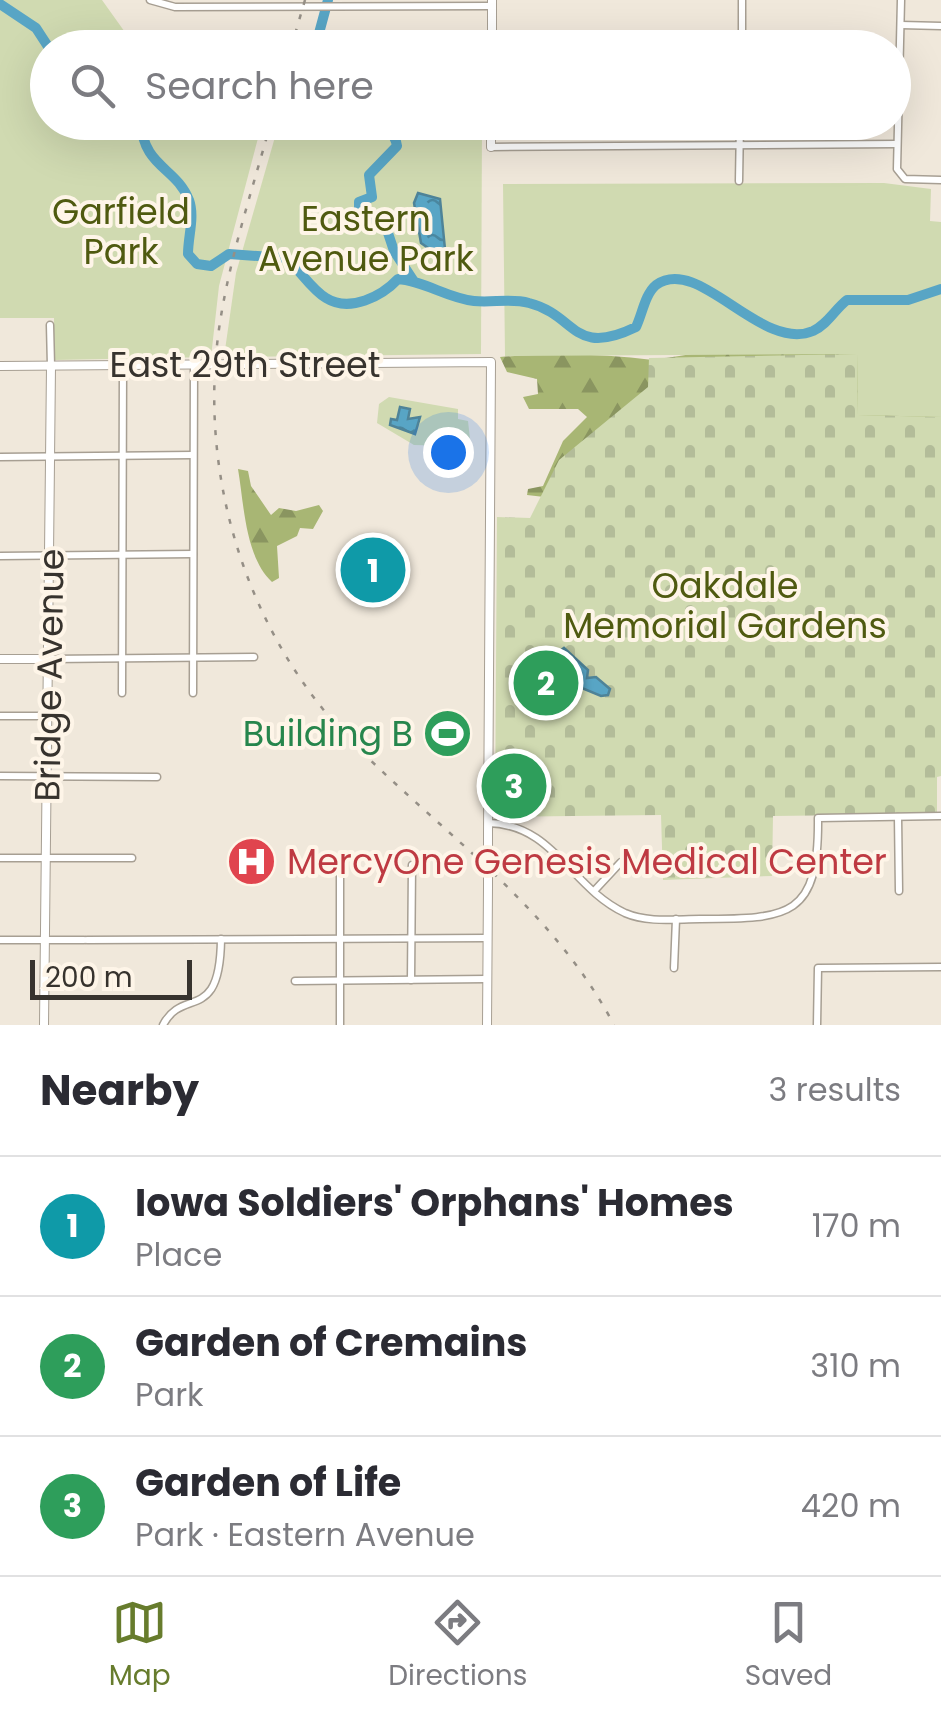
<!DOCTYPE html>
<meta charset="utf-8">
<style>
body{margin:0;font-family:Poppins,sans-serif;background:#f7f7f7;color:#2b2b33}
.scale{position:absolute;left:30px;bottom:25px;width:162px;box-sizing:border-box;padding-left:10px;border:5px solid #37332e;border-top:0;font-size:28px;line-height:35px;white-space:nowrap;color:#37332e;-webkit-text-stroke:8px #fef5e8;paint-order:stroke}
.you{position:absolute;left:448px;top:452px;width:35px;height:35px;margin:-25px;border:8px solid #fff;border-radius:50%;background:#1a73e8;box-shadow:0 0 0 15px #1a73e833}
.badge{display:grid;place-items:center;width:65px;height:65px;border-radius:50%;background:#677c2d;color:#fff;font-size:32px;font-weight:700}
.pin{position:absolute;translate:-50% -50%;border:5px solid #fff;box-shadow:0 2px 10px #0006}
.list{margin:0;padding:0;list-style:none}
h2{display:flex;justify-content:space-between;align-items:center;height:130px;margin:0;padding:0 40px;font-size:42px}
h2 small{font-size:32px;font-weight:400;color:#7c7c81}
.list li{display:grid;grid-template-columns:65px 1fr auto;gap:30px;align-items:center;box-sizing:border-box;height:140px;padding:0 40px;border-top:2px solid #e1e1e2}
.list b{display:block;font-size:38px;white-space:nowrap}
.list p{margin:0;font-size:32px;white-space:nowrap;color:#7c7c81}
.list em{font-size:32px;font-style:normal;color:#7c7c81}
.icon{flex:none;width:55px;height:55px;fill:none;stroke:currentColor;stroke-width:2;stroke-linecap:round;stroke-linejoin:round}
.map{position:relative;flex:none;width:941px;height:1025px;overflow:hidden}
.search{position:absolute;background:#fff;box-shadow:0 10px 40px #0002;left:30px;right:30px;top:30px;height:110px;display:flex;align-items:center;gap:25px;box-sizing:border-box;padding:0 35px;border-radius:55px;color:#7c7c81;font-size:38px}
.sheet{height:550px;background:#fff}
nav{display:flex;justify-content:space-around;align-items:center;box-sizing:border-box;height:140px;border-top:2px solid #e1e1e2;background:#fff;font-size:28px;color:#7c7c81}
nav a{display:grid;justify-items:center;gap:5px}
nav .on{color:#677c2d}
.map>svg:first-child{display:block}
</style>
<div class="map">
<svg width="941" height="1025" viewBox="0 0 941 1025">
<defs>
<pattern id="forest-firs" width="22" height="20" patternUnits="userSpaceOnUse" patternTransform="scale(2.5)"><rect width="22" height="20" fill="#a8b674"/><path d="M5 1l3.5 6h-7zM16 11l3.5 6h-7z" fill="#8a9560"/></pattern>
<pattern id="cemetery-stones" width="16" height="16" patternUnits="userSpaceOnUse" patternTransform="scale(2.5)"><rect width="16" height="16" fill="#d0dab1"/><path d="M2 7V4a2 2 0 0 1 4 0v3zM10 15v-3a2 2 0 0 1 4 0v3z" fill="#b3bc99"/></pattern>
<pattern id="garden-dots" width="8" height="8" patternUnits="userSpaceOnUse" patternTransform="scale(2.5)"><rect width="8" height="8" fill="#d0dab1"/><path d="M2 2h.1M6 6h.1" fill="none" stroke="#b3bc99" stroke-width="1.8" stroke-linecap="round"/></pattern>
<pattern id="water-ripples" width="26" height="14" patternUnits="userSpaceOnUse" patternTransform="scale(2.5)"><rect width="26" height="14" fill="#58a5c5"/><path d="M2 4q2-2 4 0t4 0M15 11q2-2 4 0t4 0" fill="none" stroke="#4a87a0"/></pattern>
</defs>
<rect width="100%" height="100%" fill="#f0e8db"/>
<!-- forest -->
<g fill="url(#forest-firs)">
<path d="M 941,316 L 941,421 L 553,498 L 527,495 L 528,489 L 543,486 L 563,441 L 587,417 L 578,409 L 529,409 L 523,397 L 538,394 L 537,379 L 507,372 L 500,357 C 550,353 604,354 653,360 Z"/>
<path d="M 238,469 L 248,471 L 251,486 L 271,515 L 279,508 L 296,511 L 319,505 L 323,511 L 313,529 L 300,528 L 297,536 L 277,546 L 279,578 L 272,582 C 245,557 244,504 238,469 Z"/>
</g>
<!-- cemetery -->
<path fill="url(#cemetery-stones)" d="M 857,354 L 858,415 L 941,417 L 941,776 L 937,777 L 937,814 L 773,816 L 772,876 L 663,880 L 661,815 L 495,817 L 497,517 L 530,518 L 559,460 L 648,387 L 649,358 Z"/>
<!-- park -->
<g fill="#d0dab1">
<path d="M 0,0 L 102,0 L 132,42 L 290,41 L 287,48 L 48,48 L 48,122 L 262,123 L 219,286 L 211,357 L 54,360 L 54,318 L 0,318 Z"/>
<path d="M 482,37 L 482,47 L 302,47 L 304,40 Z"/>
<path d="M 279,123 L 482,123 L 481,354 L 224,357 L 236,273 Z"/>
<path d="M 884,183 L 931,189 L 930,221 L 941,222 L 941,417 L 858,415 L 857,354 L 505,356 L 503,184 Z"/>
<path d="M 389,397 L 458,409 L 458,419 L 468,421 L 470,439 L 455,442 L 455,446 L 414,445 L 377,423 L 379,404 Z"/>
</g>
<!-- garden -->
<path fill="url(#garden-dots)" d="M 517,759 L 532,780 L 529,791 L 511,803 L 498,801 L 499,762 Z"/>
<!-- water -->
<g fill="url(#water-ripples)" stroke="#4e8398" stroke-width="2.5">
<path d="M 418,193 L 440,199 L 445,249 L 431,250 L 421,243 L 414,203 Z"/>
<path d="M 400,407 L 410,409 L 408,419 L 420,417 L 415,434 L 390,425 L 391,419 L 397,420 Z"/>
<path d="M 564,648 L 588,670 L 587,678 L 596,677 L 610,689 L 608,695 L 601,696 L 548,674 L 551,658 Z"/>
</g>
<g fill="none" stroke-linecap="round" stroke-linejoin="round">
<!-- river -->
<g stroke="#58a5c5" stroke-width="10">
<path d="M 0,4 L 36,28 L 49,48"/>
<path d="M 315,48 L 328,0"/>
<path d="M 141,122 C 143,167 176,167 189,200 C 195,217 188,236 188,254 L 197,264 L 211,266 L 229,254 L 286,258 C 300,270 311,289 326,298 C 350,313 382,296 398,279 C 425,281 447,298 474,301 C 492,303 511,298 529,303 C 577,315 572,358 636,327 C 642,315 645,294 656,285 C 699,254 761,353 813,331 C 828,324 835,309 847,300 L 908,300 L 941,289"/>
<path d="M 357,122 C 371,132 394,123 397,146 L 369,175 L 372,197 L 359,202 L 359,214 L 384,221 L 394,251 L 413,280"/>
</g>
<defs>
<g id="street">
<path d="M 150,0 L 175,7 L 492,6"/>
<path d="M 901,0 L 897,169 L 905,179 L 941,180"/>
<path d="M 901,25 L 941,26"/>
<path d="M 742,48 L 742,0"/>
<path d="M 491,147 L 897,144"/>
<path d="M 739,181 L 740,122"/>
<path d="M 50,325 L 51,366"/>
<path d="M 0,457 L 193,455"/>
<path d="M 0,556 L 193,554"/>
<path d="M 50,659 L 254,657"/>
<path d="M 122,693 L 123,365"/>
<path d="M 193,693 L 194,364"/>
<path d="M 0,716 L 49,716"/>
<path d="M 0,776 L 157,777"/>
<path d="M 898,817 L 899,891"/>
<path d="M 488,823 C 554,824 571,888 625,913 C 648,923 676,919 700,919 C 790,919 819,917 818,818 L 941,816"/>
<path d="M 0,858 L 132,858"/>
<path d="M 595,890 L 621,862"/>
<path d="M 0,940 L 84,940"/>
<path d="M 87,940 L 487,938"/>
<path d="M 674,968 L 676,919"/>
<path d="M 411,980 L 412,865"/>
<path d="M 295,981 L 487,979"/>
<path d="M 163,1025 C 183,986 220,1025 221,939"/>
<path d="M 340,1025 L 340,865"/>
<path d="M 817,1025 L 818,968 L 941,967"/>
</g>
<g id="secondary">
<path d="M 492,48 L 492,0"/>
<path d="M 491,147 L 491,122"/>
<path d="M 0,366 L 491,362 L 488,833"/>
<path d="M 0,659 L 50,659"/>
<path d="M 44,1025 L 51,366"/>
<path d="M 487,1025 L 488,887"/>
</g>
</defs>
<!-- street casing -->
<use href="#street" stroke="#a79f93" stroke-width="9"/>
<!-- secondary casing -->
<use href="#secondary" stroke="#a79f93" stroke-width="10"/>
<!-- street -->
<use href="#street" stroke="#fff" stroke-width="6"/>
<!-- secondary -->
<use href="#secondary" stroke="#fff" stroke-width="8"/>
<!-- rail -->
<g stroke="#958f86" stroke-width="2.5" stroke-dasharray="5 10" stroke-linecap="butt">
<path d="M 291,48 L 305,0"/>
<path d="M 271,122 C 252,191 229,259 219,329 C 198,477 247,634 352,742 C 443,834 552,907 614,1025"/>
</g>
<defs>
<path id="secondary-bridge" d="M 488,887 L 488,833"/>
</defs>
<!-- secondary-bridge casing -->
<use href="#secondary-bridge" stroke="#a79f93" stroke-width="10" stroke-linecap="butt"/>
<!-- secondary-bridge -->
<use href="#secondary-bridge" stroke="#fff" stroke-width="8"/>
</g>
<!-- icons -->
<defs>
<symbol id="stadium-disc" viewBox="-11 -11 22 22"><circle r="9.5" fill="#2e9e5b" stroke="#fef5e8"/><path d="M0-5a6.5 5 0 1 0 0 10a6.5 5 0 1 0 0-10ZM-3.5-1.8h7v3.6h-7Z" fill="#fff"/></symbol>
<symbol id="hospital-disc" viewBox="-11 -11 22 22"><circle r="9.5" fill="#e0444e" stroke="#fef5e8"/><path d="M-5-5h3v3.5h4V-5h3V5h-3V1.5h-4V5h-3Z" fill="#fff"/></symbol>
</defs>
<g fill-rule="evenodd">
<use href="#stadium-disc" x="420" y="706" width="55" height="55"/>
<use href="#hospital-disc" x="224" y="834" width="55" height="55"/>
</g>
<g text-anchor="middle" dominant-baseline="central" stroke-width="8" stroke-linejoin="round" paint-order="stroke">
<!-- park labels -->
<g font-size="35" fill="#4f5a10" stroke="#fef5e8">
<text x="121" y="211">Garfield<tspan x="121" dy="40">Park</tspan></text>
<text x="366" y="218">Eastern<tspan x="366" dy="40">Avenue Park</tspan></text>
<text x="725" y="585">Oakdale<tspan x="725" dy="40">Memorial Gardens</tspan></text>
</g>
<!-- street labels -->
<g font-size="35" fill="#37332e" stroke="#fef5e8">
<text x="245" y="364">East 29th Street</text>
<text transform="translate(49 675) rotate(-89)">Bridge Avenue</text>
</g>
<!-- leisure labels -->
<g font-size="35" fill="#27864d" stroke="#fef5e8" text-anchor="end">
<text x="413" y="733">Building B</text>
</g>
<!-- health labels -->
<g font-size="35" fill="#be3a42" stroke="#fef5e8" text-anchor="start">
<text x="287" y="861">MercyOne Genesis Medical Center</text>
</g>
</g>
</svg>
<div class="scale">200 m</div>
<div class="you"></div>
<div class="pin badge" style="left:373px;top:570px;background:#0f9aa8">1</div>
<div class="pin badge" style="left:546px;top:683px;background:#2e9e5b">2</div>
<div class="pin badge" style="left:514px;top:786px;background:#2e9e5b">3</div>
<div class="search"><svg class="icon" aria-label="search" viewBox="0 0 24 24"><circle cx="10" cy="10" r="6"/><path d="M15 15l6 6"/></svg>Search here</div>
</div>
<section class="sheet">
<h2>Nearby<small>3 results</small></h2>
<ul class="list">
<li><span class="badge" style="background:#0f9aa8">1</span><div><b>Iowa Soldiers' Orphans' Homes</b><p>Place</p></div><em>170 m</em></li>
<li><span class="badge" style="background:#2e9e5b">2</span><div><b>Garden of Cremains</b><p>Park</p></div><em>310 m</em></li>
<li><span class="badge" style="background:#2e9e5b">3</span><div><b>Garden of Life</b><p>Park · Eastern Avenue</p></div><em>420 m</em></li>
</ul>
</section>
<nav>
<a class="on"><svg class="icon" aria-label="map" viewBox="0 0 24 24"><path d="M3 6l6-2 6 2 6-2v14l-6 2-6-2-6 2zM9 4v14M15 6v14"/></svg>Map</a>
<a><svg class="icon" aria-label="directions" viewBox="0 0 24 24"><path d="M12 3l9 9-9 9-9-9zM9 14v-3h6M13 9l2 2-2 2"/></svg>Directions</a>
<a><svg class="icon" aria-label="saved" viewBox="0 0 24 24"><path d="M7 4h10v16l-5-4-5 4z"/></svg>Saved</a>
</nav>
